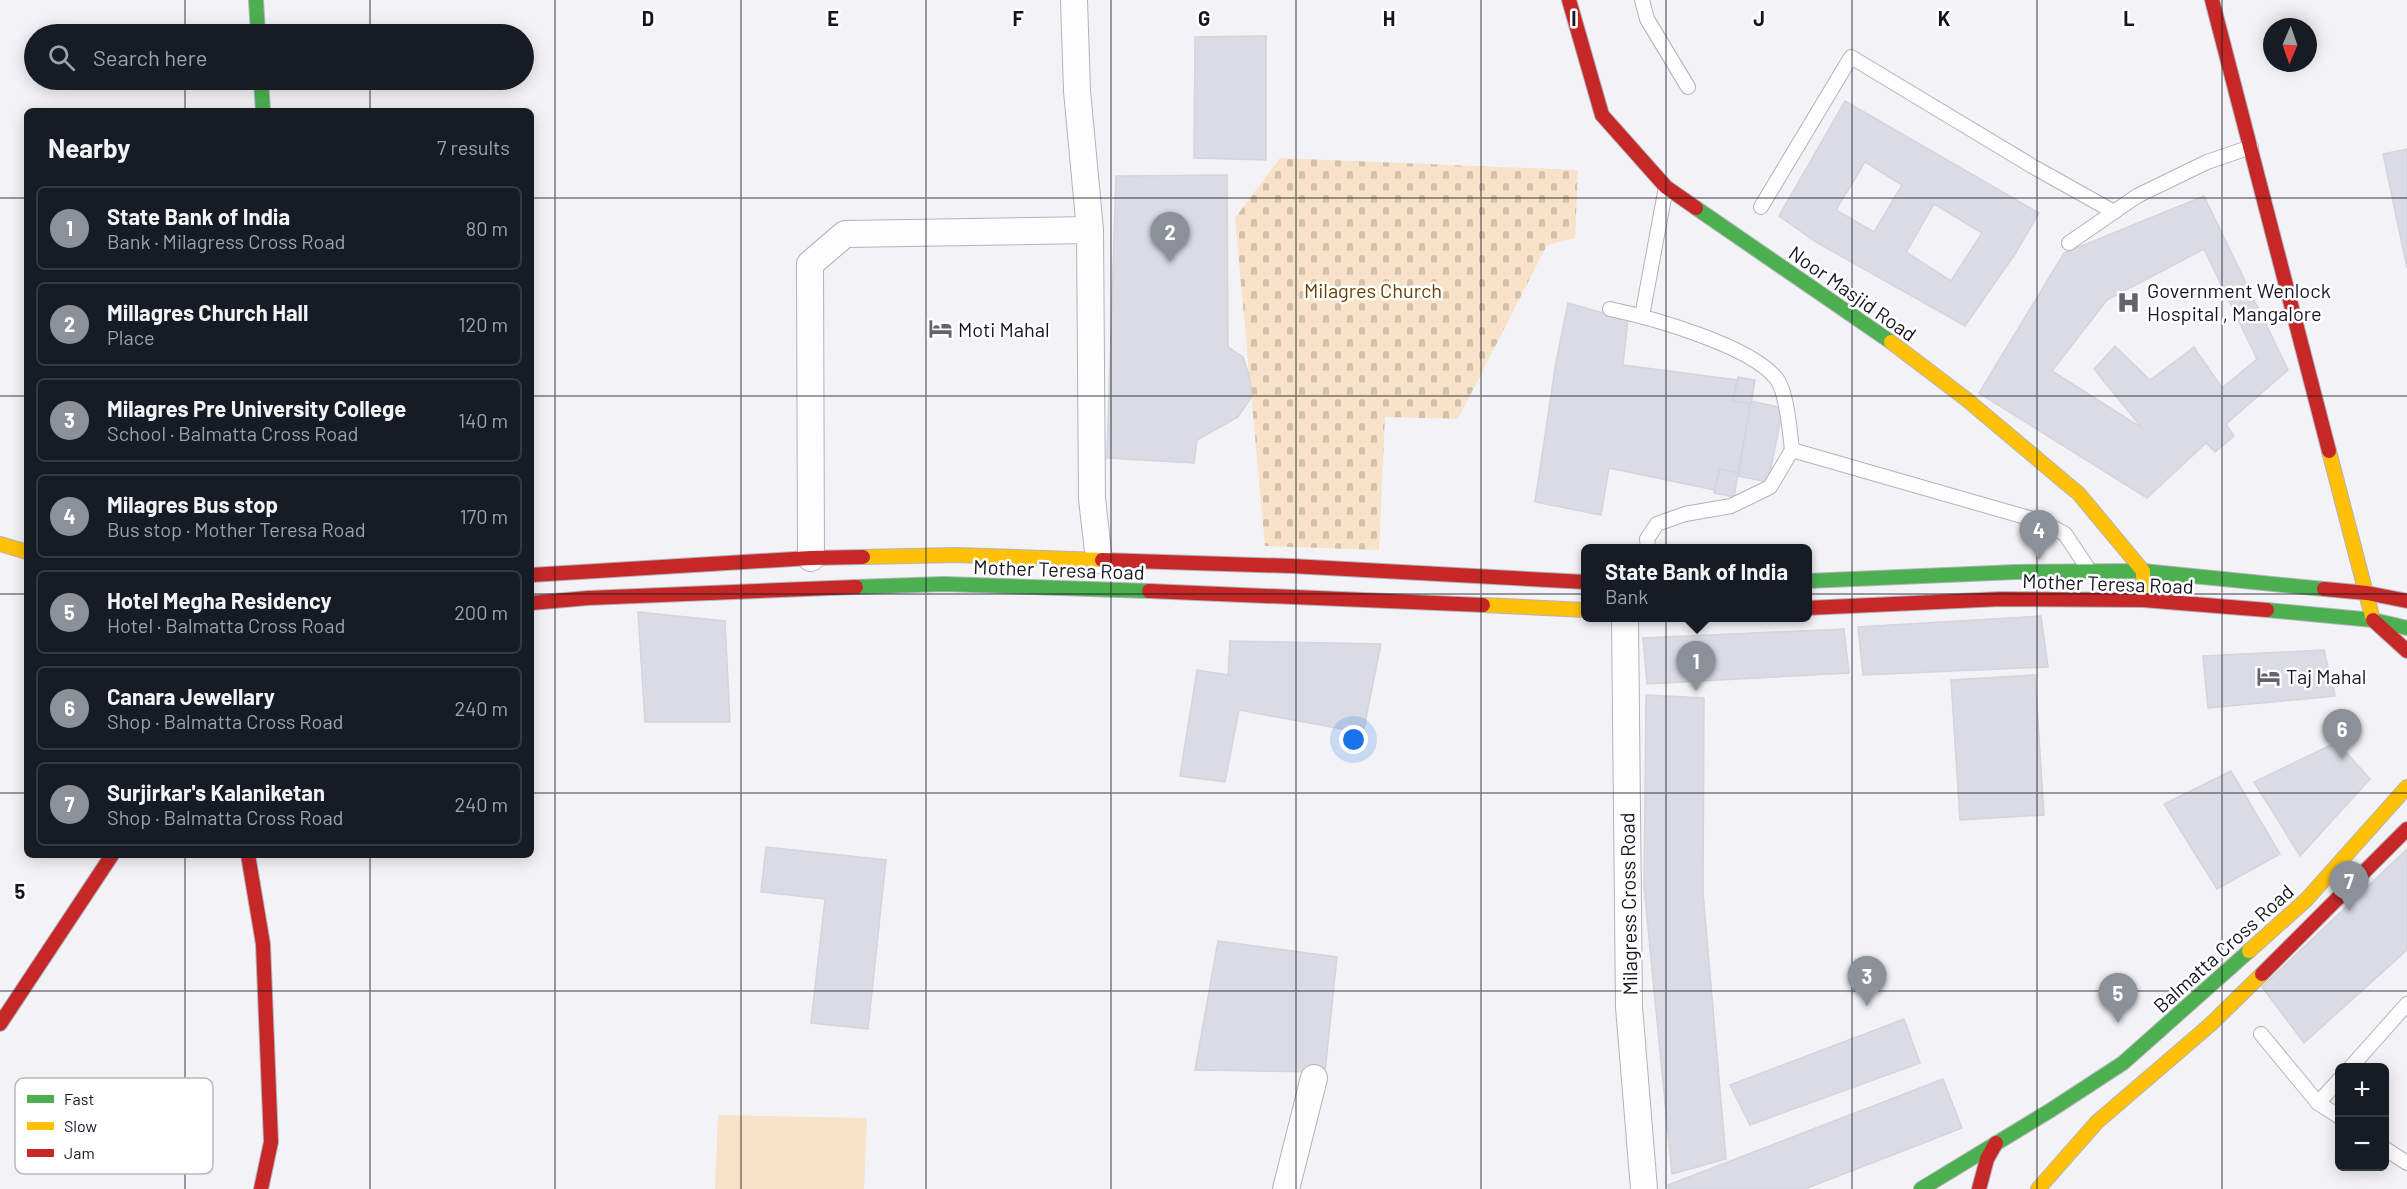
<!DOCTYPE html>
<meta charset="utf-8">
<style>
body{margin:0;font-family:Barlow,sans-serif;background:#20242c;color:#f1f3f6}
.controls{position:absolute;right:18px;bottom:18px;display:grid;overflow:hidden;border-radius:9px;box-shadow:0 3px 15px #0003}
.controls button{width:54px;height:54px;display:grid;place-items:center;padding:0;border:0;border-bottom:2px solid #363941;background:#171b24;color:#f1f3f6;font:30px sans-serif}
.compass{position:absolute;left:2263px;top:18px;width:54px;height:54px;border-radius:50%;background:#171b24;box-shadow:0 3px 15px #0003;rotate:182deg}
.you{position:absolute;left:1354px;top:740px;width:21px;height:21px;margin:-15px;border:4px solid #fff;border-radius:50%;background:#1a73e8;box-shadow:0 0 0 9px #1a73e833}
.badge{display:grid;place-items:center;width:39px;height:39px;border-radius:50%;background:#8c9099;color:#fff;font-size:20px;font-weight:700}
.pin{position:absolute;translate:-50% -50px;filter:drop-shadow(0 2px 3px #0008)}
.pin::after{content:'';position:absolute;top:32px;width:21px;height:18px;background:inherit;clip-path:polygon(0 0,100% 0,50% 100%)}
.popup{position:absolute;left:1581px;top:544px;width:231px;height:78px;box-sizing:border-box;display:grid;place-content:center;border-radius:9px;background:#171b24;filter:drop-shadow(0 2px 4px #0005);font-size:20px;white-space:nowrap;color:#9ea1a6}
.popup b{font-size:22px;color:#f1f3f6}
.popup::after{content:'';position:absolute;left:50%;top:100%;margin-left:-12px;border:12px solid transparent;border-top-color:#171b24}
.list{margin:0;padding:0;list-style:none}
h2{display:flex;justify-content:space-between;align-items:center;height:78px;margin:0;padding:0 24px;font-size:26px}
h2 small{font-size:20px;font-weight:400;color:#9ea1a6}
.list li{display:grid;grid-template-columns:39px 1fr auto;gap:18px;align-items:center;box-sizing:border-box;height:84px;margin:0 12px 12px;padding:0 12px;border:2px solid #363941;border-radius:9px}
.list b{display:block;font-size:22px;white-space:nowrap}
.list p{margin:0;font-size:20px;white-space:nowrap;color:#9ea1a6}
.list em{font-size:20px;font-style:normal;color:#9ea1a6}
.icon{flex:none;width:33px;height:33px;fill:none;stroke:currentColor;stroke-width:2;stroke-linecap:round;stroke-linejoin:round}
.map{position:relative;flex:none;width:2407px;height:1189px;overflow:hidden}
.search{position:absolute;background:#171b24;box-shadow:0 3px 15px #0003;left:24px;top:24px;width:510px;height:66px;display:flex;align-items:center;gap:15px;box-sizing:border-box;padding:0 21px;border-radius:33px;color:#9ea1a6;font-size:22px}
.panel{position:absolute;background:#171b24;box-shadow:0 3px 15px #0003;left:24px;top:108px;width:510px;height:750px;border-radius:9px}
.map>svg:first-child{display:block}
</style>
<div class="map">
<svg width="2407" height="1189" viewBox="0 0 2407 1189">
<defs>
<pattern id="cemetery-stones" width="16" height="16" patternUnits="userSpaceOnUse" patternTransform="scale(1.5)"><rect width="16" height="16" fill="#f8e2c8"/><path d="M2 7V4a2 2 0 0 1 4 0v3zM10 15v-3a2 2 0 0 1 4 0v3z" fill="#d4c1ac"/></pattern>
</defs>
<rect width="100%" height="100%" fill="#f3f3f7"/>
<!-- cemetery -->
<path fill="url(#cemetery-stones)" d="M 1280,158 L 1578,170 L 1575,238 L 1547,245 L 1458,419 L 1385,417 L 1379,550 L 1265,546 L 1235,218 Z"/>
<!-- pitch -->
<path fill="#f8e2c8" d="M 718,1115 L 867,1118 L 864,1189 L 715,1189 Z"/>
<!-- building -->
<g fill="#dadbe4" stroke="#d3d4dc" stroke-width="1.5" fill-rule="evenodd">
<path d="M 1266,36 L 1266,160 L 1194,158 L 1195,37 Z"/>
<path d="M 1845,101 L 2039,213 L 2015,254 L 1965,326 L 1816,242 L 1779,216 ZM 1865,162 L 1902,185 L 1874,232 L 1836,210 ZM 1934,204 L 1982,233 L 1951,281 L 1903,250 L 1907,251 Z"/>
<path d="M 2407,149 L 2407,268 L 2383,154 Z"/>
<path d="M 1227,175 L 1228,347 L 1243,357 L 1249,375 L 1252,396 L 1238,417 L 1197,440 L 1194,463 L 1107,458 L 1116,176 Z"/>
<path d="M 2204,196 L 2288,370 L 2226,424 L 2234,436 L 2215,452 L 2206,443 L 2147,498 L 1979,393 L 2064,253 ZM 2204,249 L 2257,359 L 2222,388 L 2194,347 L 2150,380 L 2115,346 L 2094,369 L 2142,428 L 2052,371 L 2107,300 Z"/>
<path d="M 1568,303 L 1628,320 L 1623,365 L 1737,380 L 1733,401 L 1751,404 L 1738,473 L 1720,469 L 1715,490 L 1609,468 L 1601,515 L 1535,502 L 1556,362 Z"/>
<path d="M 1738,377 L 1755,380 L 1751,404 L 1733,401 Z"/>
<path d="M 1751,401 L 1783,408 L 1768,482 L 1738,476 Z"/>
<path d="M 1720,469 L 1738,473 L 1734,497 L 1714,493 Z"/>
<path d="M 638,612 L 725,621 L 730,722 L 645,722 Z"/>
<path d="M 2041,616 L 2048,667 L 1863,675 L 1858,627 Z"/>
<path d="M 1844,629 L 1849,673 L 1647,684 L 1643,638 Z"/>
<path d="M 1230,641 L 1381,644 L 1363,733 L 1239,710 L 1225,782 L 1180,776 L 1197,670 L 1228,675 Z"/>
<path d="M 2324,650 L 2335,696 L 2208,708 L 2203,656 Z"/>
<path d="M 2035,675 L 2044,815 L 1960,820 L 1951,680 Z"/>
<path d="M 1646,695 L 1704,698 L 1703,893 L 1726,1159 L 1672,1174 L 1644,887 Z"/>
<path d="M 2337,742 L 2370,779 L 2300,856 L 2254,782 Z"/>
<path d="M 2231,771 L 2280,854 L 2217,889 L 2164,804 Z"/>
<path d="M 766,847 L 886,860 L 868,1029 L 811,1023 L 825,899 L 761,892 Z"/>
<path d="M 2407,849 L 2407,950 L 2304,1043 L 2262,987 Z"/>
<path d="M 1218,941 L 1337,957 L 1325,1072 L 1195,1070 Z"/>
<path d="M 1904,1019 L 1920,1063 L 1750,1125 L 1730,1085 Z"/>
<path d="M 1943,1079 L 1962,1128 L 1805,1189 L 1669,1189 L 1668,1185 Z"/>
</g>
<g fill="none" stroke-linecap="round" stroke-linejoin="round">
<defs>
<g id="lane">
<path d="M 1642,0 L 1647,19 L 1688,87"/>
<path d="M 1761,207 L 1851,57 L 2032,166 L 2114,212"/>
<path d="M 2069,243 L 2137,196 L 2207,162 L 2251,147"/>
<path d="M 1610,309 C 1652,318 1749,345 1776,378 C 1787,391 1790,433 1792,450"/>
<path d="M 1642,316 L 1666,187"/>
<path d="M 1648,548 L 1647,539 L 1657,524 L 1685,514 L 1731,506 L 1770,487 L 1792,450 L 2043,522 L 2065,534 L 2089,570"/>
<path d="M 2261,1034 L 2318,1103"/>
<path d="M 2350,1068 L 2407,1004"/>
<path d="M 2340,1079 L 2318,1103 L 2340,1117"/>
<path d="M 2384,1148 L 2407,1163"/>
</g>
<g id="street">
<path d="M 1074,0 L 1077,91 L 1090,230 L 1092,499 L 1099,560"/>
<path d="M 811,558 L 810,264 L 845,234 L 1090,230"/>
<path d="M 1625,618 L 1629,1007 L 1644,1189"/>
<path d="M 1286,1189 L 1314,1078"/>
</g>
<g id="fast">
<path d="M 256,0 L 258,34"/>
<path d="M 261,80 L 263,111"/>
<path d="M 1696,208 L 1891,342"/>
<path d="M 1807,581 L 2016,572 L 2143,571 L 2324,589"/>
<path d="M 856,587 L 944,584 L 1149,591"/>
<path d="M 2267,610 L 2373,620 L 2407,628"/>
<path d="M 1921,1189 L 2051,1110 L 2123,1063 L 2249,951"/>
</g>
<g id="slow">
<path d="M 1891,342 L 1966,399 L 2079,494 L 2143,571 L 2143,600"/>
<path d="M 2329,451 L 2373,620"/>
<path d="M 0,544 L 27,552"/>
<path d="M 863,557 L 956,555 L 1102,560"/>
<path d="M 1483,605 L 1585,610"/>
<path d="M 2249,951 L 2306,900 L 2407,787"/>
<path d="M 2038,1189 L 2097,1122 L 2211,1024 L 2262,974"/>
</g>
<g id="jam">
<path d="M 1569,0 L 1602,115 L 1666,187 L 1696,208"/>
<path d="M 2212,0 L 2329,451"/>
<path d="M 1102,560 L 1291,566 L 1585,582"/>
<path d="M 531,575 L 811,558 L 863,557"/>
<path d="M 2324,589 L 2367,593 L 2407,601"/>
<path d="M 1149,591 L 1483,605"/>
<path d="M 531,603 L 588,598 L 856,587"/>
<path d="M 1807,608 L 2001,599 L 2143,600 L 2267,610"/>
<path d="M 2373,620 L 2407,651"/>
<path d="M 248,855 L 263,944 L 271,1142 L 261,1189"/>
<path d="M 2262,974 L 2407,829"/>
<path d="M 0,1024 L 112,855"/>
<path d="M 1979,1189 L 1987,1159 L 1996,1143"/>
</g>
</defs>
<!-- lane casing -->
<use href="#lane" stroke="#b2b3ba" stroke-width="16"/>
<!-- street casing -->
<use href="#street" stroke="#b2b3ba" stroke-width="28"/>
<!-- fast casing -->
<use href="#fast" stroke="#b2b3ba" stroke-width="16"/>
<!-- slow casing -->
<use href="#slow" stroke="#b2b3ba" stroke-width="16"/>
<!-- jam casing -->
<use href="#jam" stroke="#b2b3ba" stroke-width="16"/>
<!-- lane -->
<use href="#lane" stroke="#fdfdfe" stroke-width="14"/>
<!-- street -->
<use href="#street" stroke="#fdfdfe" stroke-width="26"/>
<!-- fast -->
<use href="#fast" stroke="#4caf50" stroke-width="14"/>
<!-- slow -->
<use href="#slow" stroke="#ffc107" stroke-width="14"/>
<!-- jam -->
<use href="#jam" stroke="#c62828" stroke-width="14"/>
</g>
<!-- grid -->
<path fill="none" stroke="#141521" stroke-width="1.5" stroke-opacity="0.55" d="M 185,0 L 185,34M 370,0 L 370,34M 555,0 L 555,1189M 741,0 L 741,1189M 926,0 L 926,1189M 1111,0 L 1111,1189M 1296,0 L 1296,1189M 1481,0 L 1481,1189M 1666,0 L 1666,1189M 1852,0 L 1852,1189M 2037,0 L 2037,1189M 2222,0 L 2222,1189M 185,80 L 185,111M 370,80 L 370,111M 0,198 L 27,198M 531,198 L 2407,198M 0,396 L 27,396M 531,396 L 2407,396M 0,594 L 27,594M 531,594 L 2407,594M 0,793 L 27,793M 531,793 L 2407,793M 185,855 L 185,1189M 370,855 L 370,1189M 0,991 L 2407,991"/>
<!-- icons -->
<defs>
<symbol id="hospital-bare" viewBox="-9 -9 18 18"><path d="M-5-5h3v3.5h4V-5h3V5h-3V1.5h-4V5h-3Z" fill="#62636c" stroke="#fff" stroke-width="2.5" paint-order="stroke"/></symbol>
<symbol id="hotel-bare" viewBox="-9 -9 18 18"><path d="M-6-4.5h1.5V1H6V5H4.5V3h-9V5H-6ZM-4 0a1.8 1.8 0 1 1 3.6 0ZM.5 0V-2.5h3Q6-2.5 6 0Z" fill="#62636c" stroke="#fff" stroke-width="2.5" paint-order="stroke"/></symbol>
</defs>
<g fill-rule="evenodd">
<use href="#hospital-bare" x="2112" y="286" width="33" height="33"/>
<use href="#hotel-bare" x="924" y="312" width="33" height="33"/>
<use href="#hotel-bare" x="2252" y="660" width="33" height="33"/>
</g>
<g text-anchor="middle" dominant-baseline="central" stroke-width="5" stroke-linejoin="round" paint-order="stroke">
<!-- park labels -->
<g font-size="20" fill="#644104" stroke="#fff">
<text x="1373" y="290">Milagres Church</text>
</g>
<!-- poi labels -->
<g font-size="20" fill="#141521" stroke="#fff" text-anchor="start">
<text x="2147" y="290">Government Wenlock<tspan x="2147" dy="23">Hospital , Mangalore</tspan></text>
<text x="958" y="329">Moti Mahal</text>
<text x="2286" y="676">Taj Mahal</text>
</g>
<!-- street labels -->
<g font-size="20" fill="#141521" stroke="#fff">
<text transform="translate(1853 293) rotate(35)">Noor Masjid Road</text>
<text transform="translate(1059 569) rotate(2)">Mother Teresa Road</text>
<text transform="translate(2108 583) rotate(2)">Mother Teresa Road</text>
<text transform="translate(1628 904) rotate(-91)">Milagress Cross Road</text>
<text transform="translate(2223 948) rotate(-42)">Balmatta Cross Road</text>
</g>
</g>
<!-- legend -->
<rect x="15" y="1078" width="198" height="96" rx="9" fill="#fff" stroke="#b8b9bc" stroke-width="1.5"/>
<rect x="27" y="1095" width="27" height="8" fill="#4caf50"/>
<rect x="27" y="1122" width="27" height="8" fill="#ffc107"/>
<rect x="27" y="1149" width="27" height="8" fill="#c62828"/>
<g font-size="16" fill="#141521">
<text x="64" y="1105">Fast</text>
<text x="64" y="1132">Slow</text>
<text x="64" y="1159">Jam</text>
</g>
<g font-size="20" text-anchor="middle" font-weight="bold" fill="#141521" stroke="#fff" stroke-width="5" stroke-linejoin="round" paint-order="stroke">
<text x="648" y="26">D</text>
<text x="833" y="26">E</text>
<text x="1018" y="26">F</text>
<text x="1204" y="26">G</text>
<text x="1389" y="26">H</text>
<text x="1574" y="26">I</text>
<text x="1759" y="26">J</text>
<text x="1944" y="26">K</text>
<text x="2129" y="26">L</text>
<text x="20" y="899">5</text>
</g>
</svg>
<div class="controls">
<button>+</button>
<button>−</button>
</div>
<svg class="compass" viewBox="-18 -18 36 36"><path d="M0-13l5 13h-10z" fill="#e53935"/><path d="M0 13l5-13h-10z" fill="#9ea1a6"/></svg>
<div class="you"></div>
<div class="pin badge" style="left:1696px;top:691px">1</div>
<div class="popup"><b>State Bank of India</b>Bank</div>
<div class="pin badge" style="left:1170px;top:262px">2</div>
<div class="pin badge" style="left:1867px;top:1006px">3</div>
<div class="pin badge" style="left:2039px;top:560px">4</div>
<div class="pin badge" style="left:2118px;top:1023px">5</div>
<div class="pin badge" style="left:2342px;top:759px">6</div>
<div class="pin badge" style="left:2349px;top:911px">7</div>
<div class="search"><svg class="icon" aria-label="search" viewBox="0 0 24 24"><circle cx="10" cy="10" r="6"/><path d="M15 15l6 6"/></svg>Search here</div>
<section class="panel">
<h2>Nearby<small>7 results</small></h2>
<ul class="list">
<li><span class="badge">1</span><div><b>State Bank of India</b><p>Bank · Milagress Cross Road</p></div><em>80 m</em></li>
<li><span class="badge">2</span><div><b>Millagres Church Hall</b><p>Place</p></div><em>120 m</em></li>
<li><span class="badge">3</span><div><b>Milagres Pre University College</b><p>School · Balmatta Cross Road</p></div><em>140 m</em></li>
<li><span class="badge">4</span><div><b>Milagres Bus stop</b><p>Bus stop · Mother Teresa Road</p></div><em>170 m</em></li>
<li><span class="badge">5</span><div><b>Hotel Megha Residency</b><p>Hotel · Balmatta Cross Road</p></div><em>200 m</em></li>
<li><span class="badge">6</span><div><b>Canara Jewellary</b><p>Shop · Balmatta Cross Road</p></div><em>240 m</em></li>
<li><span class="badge">7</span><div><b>Surjirkar's Kalaniketan</b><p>Shop · Balmatta Cross Road</p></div><em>240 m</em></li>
</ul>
</section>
</div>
